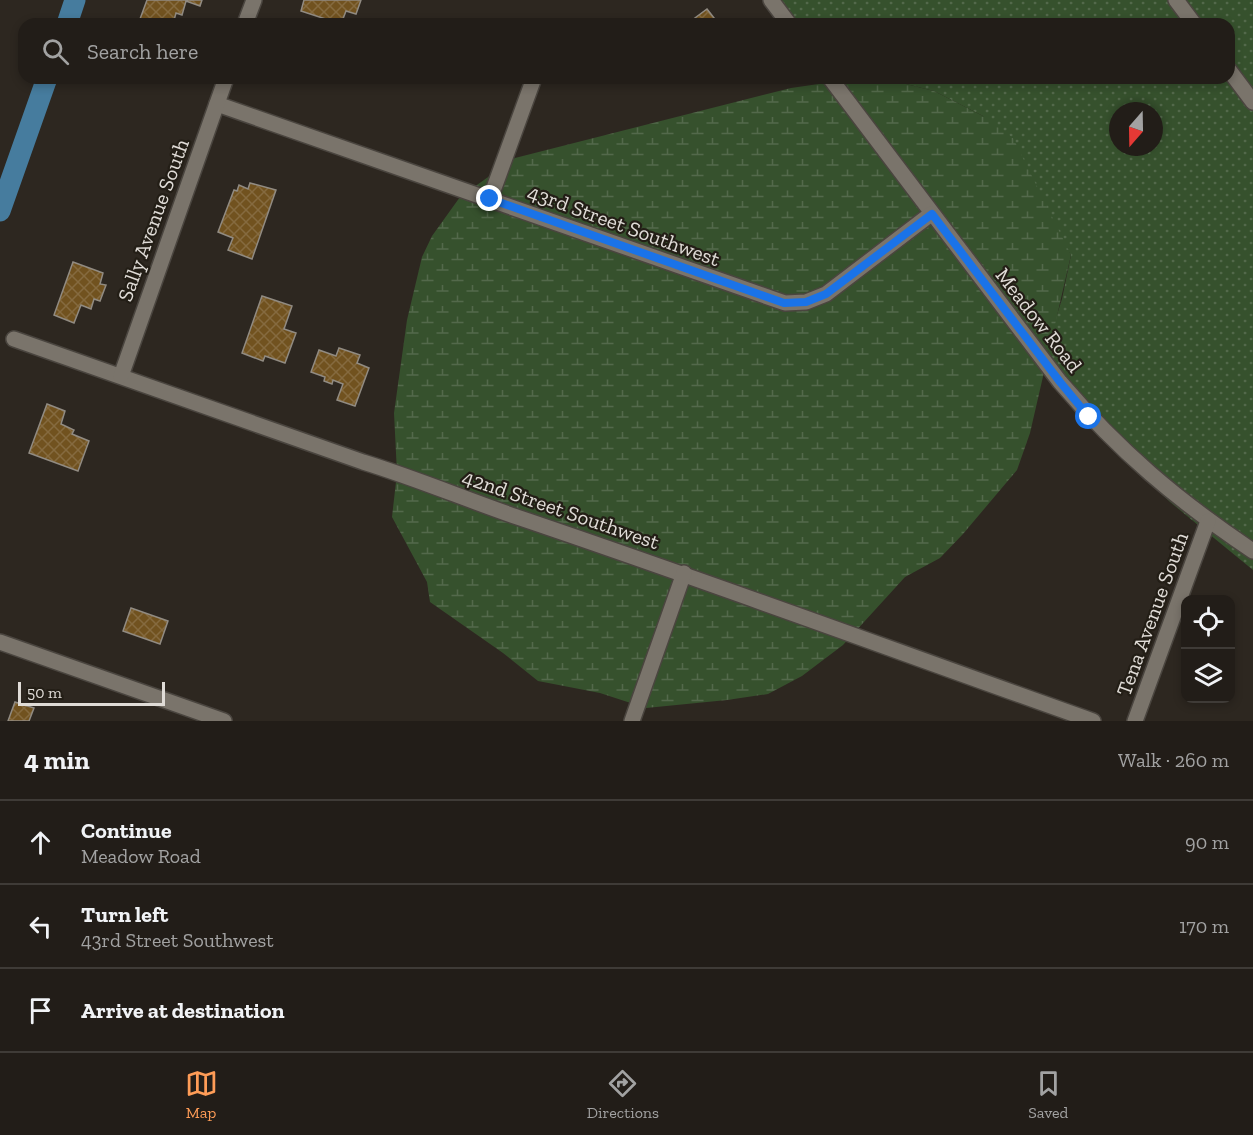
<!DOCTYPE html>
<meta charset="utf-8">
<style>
body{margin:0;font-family:"Zilla Slab",serif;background:#2a2621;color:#f1f3f6}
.controls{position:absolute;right:18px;bottom:18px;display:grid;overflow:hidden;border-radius:12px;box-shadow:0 3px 9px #0003}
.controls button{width:54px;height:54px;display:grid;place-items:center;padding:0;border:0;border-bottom:2px solid #3f3b37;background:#221d18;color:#f1f3f6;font:30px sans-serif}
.compass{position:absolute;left:1109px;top:102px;width:54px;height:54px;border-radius:50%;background:#221d18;box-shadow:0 3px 9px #0003;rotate:200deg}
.scale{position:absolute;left:18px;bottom:15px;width:147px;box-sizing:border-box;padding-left:6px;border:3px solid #e0dcd7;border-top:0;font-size:16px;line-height:21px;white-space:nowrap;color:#e0dcd7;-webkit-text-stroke:4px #231e16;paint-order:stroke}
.stop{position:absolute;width:18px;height:18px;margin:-14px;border:4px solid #1a73e8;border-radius:50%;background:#fff}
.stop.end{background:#1a73e8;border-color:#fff;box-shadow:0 2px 6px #0008}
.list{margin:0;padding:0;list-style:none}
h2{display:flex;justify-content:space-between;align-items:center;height:78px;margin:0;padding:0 24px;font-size:26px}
h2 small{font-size:20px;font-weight:400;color:#a2a2a2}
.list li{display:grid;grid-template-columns:39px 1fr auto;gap:18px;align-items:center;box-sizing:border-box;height:84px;padding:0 24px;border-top:2px solid #3f3b37}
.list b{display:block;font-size:22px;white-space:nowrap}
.list p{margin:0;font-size:20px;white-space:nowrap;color:#a2a2a2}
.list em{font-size:20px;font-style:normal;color:#a2a2a2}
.icon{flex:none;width:33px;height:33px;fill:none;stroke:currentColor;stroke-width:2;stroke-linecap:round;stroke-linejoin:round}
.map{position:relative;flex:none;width:1253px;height:721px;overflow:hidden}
.search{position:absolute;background:#221d18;box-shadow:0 3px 9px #0003;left:18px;right:18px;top:18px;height:66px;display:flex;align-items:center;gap:15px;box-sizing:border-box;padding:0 21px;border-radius:18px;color:#a2a2a2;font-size:22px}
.sheet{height:330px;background:#221d18}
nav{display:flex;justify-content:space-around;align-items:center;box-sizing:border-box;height:84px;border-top:2px solid #3f3b37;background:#221d18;font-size:16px;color:#a2a2a2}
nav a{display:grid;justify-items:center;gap:3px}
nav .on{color:#fe9c57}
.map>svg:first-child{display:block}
</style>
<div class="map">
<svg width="1253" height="721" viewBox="0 0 1253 721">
<defs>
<pattern id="grass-dots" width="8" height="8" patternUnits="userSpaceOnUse" patternTransform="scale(1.5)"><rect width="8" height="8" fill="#36512d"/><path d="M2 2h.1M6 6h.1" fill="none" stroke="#53694b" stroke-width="1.8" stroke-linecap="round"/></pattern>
<pattern id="wetland-marsh" width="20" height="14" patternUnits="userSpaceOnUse" patternTransform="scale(1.5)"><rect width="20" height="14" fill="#36512d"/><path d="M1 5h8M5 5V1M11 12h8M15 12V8" fill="none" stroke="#53694b"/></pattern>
<pattern id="building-cross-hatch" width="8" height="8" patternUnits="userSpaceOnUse" patternTransform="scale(1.5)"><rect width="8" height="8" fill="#71521f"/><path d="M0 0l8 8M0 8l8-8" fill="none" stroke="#856a3f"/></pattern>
</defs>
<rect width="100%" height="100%" fill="#2d2720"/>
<!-- grass -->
<path fill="url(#grass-dots)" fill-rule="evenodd" d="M 767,0 L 1253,0 L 1253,570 L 1170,502 L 1062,397 L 1044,375 L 1055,321 L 1062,299 L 1071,255 L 983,116 L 934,91 L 886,79 L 860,78 L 828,83 L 825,78 L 1229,78 L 1229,24 L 785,24 ZM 1118,111 L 1154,111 L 1154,147 L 1118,147 Z"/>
<!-- wetland -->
<path fill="url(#wetland-marsh)" d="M 860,78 L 886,79 L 934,91 L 983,116 L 1013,138 L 1071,255 L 1030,433 L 1017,470 L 963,534 L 940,558 L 905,577 L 843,645 L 802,676 L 768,694 L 727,700 L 646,708 L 600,693 L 538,681 L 503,653 L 430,602 L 427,582 L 392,517 L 397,473 L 394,413 L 407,320 L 422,257 L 432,236 L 460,197 L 515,158 L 791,88 Z"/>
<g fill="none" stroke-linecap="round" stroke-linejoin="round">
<!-- canal -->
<g stroke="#467c9e" stroke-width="21">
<path d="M 67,24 L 75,0"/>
<path d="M 0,211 L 47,78"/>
</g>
</g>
<!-- building -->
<g fill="url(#building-cross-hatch)" stroke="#918b82" stroke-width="1.5">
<path d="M 147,0 L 202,0 L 200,6 L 186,1 L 182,15 L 176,13 L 173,24 L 154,24 L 140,19 Z"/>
<path d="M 304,0 L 361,0 L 356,14 L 346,11 L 341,24 L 301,11 Z"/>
<path d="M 707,9 L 718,23 L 687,24 Z"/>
<path d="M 250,183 L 276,190 L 252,259 L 228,250 L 233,238 L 218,232 L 234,190 L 237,191 L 239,185 L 248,189 Z"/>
<path d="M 73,262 L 103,273 L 100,284 L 106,285 L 100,301 L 94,299 L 91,309 L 81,305 L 74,323 L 54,315 Z"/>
<path d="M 262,296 L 292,306 L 284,329 L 296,333 L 285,363 L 265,356 L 263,361 L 242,353 Z"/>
<path d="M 339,348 L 360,355 L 357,363 L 369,368 L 355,406 L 337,400 L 343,384 L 333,380 L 332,384 L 324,381 L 325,377 L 311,372 L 319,350 L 336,356 Z"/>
<path d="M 47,404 L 65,411 L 61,424 L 74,430 L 72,434 L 89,441 L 78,471 L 29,453 Z"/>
<path d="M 131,608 L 168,621 L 160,644 L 123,631 Z"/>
<path d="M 15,702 L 34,708 L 29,721 L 8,721 Z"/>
</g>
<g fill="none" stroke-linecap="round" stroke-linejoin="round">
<defs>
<g id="street">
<path d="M 771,0 L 789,24"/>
<path d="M 1176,0 L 1194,24"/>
<path d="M 245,24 L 254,0"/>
<path d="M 1229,70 L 1253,102"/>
<path d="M 830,78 L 1060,382 C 1120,452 1177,500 1253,551"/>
<path d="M 217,104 L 785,303 L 806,302 L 826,294 L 931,214"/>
<path d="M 490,199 L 534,78"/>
<path d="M 14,339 L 363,462 C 415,478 465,499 517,517 C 710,582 901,653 1093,721"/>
<path d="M 121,376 L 226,78"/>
<path d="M 0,642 L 224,721"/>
<path d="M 632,721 L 684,573"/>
<path d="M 1135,721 L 1208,521"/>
</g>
</defs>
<!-- street casing -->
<use href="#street" stroke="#4a453f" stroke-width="18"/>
<!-- street -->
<use href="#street" stroke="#7a746b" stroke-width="15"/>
</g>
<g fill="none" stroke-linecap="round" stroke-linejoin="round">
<!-- route -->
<path stroke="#1a73e8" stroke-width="8" d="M 490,199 L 784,303 L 806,302 L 826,294 L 932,214 L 1060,382 L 1089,417"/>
</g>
<g text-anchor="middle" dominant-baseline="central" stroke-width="4.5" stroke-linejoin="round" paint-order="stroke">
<!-- street labels -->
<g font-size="21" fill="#e0dcd7" stroke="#231e16">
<text transform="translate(153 220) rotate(-70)">Sally Avenue South</text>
<text transform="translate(624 225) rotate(20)">43rd Street Southwest</text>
<text transform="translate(1039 320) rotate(52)">Meadow Road</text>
<text transform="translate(561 509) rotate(19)">42nd Street Southwest</text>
<text transform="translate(1152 614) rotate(-70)">Tena Avenue South</text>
</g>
</g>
</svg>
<div class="controls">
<button><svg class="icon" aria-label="locate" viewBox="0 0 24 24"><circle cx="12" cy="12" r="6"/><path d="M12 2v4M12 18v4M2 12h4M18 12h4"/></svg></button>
<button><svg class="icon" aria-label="layers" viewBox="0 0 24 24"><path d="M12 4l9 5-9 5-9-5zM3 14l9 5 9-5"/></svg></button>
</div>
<svg class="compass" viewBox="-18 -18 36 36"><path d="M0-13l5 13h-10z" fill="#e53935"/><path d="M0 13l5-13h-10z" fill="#a2a2a2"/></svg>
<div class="scale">50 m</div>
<div class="stop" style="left:1089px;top:417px"></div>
<div class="stop end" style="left:490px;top:199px"></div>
<div class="search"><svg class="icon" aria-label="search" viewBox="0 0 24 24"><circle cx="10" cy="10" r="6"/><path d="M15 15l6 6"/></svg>Search here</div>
</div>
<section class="sheet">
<h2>4 min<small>Walk · 260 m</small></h2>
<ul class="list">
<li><svg class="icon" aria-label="ahead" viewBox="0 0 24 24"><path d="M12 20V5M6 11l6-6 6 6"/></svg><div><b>Continue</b><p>Meadow Road</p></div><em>90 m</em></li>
<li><svg class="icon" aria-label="left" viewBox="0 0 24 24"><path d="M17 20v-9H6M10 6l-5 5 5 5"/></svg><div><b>Turn left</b><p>43rd Street Southwest</p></div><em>170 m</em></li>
<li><svg class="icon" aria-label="arrive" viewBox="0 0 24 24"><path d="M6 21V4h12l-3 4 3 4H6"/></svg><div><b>Arrive at destination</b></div></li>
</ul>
</section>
<nav>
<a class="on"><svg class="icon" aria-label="map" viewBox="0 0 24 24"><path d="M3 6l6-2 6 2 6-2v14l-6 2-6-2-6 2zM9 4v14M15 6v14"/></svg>Map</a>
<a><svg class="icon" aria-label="directions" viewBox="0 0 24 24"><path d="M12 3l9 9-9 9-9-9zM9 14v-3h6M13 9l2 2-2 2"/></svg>Directions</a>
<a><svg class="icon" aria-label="saved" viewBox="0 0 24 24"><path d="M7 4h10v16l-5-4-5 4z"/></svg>Saved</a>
</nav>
